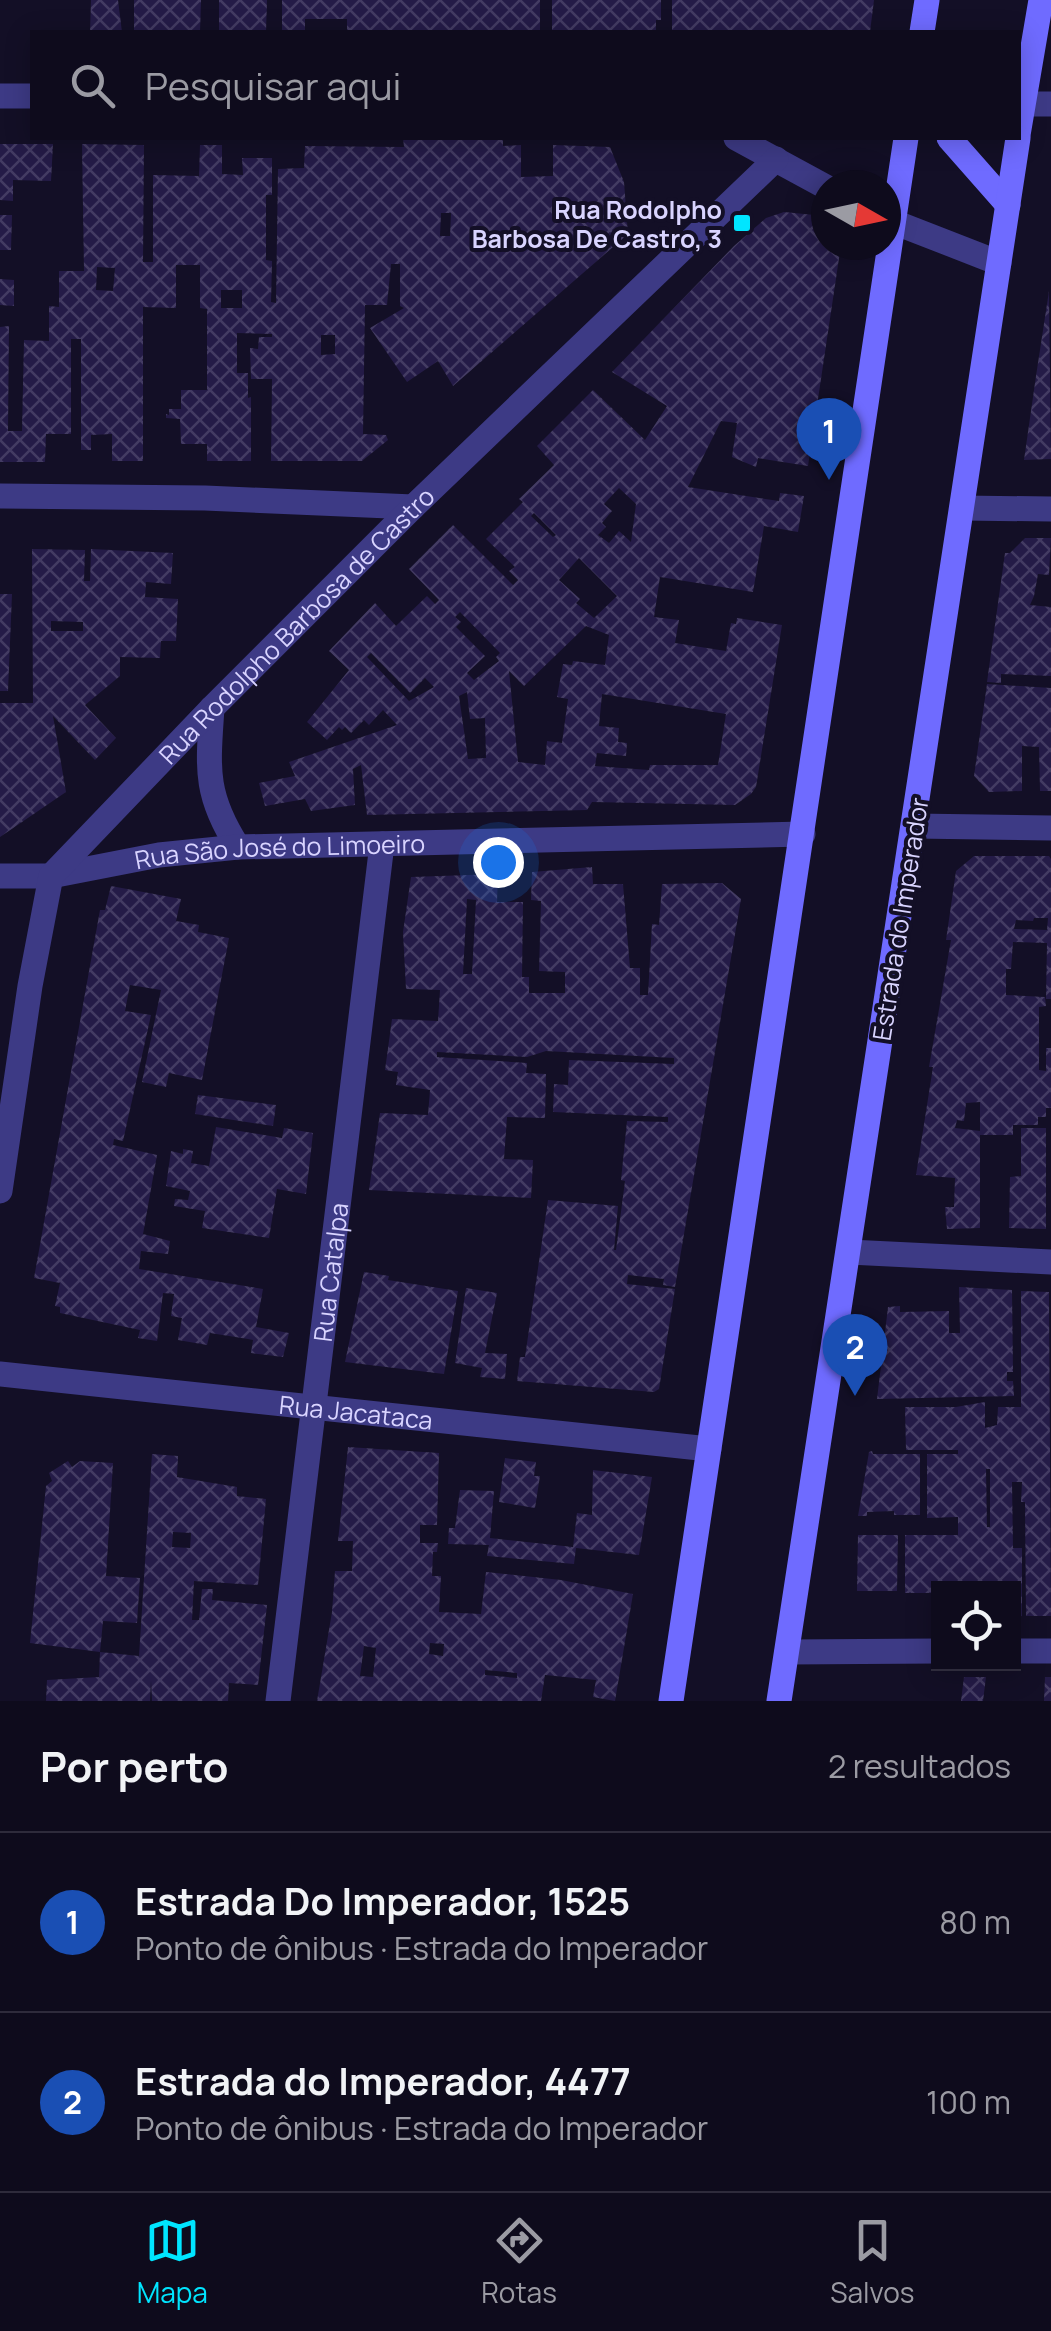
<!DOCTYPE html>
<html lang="pt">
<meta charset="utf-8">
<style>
body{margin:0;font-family:Manrope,sans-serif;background:#1c1929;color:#f1f3f6}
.controls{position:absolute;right:30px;bottom:30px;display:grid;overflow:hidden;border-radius:0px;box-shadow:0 5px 25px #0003}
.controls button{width:90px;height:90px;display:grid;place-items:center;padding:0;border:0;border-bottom:2px solid #2e2b3b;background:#0e0b1c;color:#f1f3f6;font:50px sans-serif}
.compass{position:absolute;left:811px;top:170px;width:90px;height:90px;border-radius:50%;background:#0e0b1c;box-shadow:0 5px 25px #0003;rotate:99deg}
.you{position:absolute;left:498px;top:862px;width:35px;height:35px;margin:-25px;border:8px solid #fff;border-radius:50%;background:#1a73e8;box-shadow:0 0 0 15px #1a73e833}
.badge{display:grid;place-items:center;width:65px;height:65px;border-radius:50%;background:#00e5ff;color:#fff;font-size:32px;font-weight:700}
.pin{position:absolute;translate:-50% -82px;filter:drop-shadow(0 2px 5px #0008)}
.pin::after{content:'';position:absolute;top:52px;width:35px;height:30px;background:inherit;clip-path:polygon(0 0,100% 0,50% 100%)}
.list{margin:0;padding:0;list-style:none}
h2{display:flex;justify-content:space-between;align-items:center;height:130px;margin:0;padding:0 40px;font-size:42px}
h2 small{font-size:32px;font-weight:400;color:#9b9ba3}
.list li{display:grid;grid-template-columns:65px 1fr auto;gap:30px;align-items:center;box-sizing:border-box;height:180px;padding:0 40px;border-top:2px solid #2e2b3b}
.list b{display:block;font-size:38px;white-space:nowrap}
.list p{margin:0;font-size:32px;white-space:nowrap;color:#9b9ba3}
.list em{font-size:32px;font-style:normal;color:#9b9ba3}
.icon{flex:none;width:55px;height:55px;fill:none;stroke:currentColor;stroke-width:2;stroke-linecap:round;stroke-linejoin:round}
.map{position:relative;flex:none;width:1051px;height:1701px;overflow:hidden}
.search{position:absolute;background:#0e0b1c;box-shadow:0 5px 25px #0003;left:30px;right:30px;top:30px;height:110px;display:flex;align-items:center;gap:25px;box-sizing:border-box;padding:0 35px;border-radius:0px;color:#9b9ba3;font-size:38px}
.sheet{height:490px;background:#0e0b1c}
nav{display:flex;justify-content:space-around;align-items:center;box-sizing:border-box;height:140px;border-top:2px solid #2e2b3b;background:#0e0b1c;font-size:28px;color:#9b9ba3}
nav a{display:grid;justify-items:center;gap:5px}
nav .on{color:#00e5ff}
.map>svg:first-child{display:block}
</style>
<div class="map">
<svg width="1051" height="1701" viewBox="0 0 1051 1701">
<defs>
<pattern id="building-cross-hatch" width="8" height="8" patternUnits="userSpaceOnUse" patternTransform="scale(2.5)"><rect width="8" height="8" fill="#241b47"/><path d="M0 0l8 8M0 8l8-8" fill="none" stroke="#433b63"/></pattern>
</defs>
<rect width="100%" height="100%" fill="#130f26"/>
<!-- building -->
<g fill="url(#building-cross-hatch)" fill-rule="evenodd">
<path d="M 91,0 L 118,0 L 122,32 L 90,32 Z"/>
<path d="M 134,0 L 201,0 L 200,32 L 134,32 Z"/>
<path d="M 219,0 L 267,0 L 266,32 L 219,32 Z"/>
<path d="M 282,0 L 540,0 L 540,32 L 347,32 L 347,19 L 305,19 L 305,32 L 282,32 Z"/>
<path d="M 552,0 L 661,0 L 661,20 L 656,20 L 656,32 L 552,32 Z"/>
<path d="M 672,0 L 874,0 L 870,32 L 672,32 Z"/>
<path d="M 403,138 L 503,138 L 503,146 L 521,145 L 521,177 L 553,176 L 553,145 L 610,147 L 624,182 L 628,234 L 453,386 L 438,361 L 407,382 L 370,328 L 404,308 L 400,306 L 400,264 L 391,264 L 387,305 L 365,305 L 363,434 L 386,435 L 388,440 L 362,461 L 271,461 L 272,379 L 251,379 L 250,348 L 258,349 L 259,337 L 272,337 L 272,334 L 237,333 L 237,373 L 248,373 L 248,398 L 251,397 L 251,461 L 207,461 L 207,444 L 181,444 L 180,419 L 166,418 L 166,414 L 169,415 L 169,409 L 181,409 L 181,390 L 207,390 L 207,309 L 200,308 L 200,265 L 176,265 L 176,308 L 143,307 L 143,461 L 112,461 L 112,434 L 91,435 L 91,450 L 81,450 L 81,339 L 71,339 L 71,434 L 46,434 L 45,462 L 0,462 L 0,327 L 9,326 L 8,431 L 22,431 L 24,340 L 49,341 L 49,306 L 59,307 L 59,271 L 84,271 L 82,144 L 144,145 L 143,262 L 153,262 L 153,175 L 199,176 L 200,145 L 222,145 L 222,174 L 243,175 L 242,158 L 272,158 L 272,195 L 266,195 L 266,260 L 272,261 L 271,302 L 276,303 L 278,169 L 304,168 L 305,146 L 404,147 ZM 441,213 L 451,213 L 450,236 L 440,236 ZM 97,267 L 115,268 L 113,291 L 96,290 ZM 221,290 L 242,290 L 242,308 L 221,308 ZM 321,335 L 335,335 L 335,354 L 321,355 Z"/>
<path d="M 0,144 L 53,144 L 51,181 L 13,180 L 13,201 L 0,200 Z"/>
<path d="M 784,212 L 825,216 L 826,245 L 841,245 L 808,466 L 758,458 L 756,467 L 732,457 L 737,423 L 721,421 L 688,487 L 779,501 L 780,493 L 804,496 L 798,532 L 764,526 L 753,592 L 660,577 L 654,617 L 679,620 L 675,643 L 726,651 L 731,623 L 736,624 L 737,618 L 782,625 L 756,787 L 751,794 L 735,805 L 592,802 L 587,810 L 367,815 L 361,765 L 353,769 L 355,805 L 311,811 L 305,799 L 265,806 L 259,783 L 295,776 L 289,762 L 397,725 L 383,710 L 369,725 L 364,720 L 351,733 L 345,727 L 342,730 L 339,727 L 327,740 L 307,722 L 349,670 L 329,651 L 375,603 L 396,626 L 427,596 L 435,604 L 439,600 L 409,569 L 453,525 L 513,585 L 518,580 L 509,571 L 515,567 L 486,539 L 523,502 L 519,499 L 554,465 L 537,446 L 593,390 L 645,440 L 667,406 L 612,372 L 734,246 L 766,218 ZM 619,488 L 636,504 L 631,542 L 619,531 L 609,543 L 598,535 L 606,527 L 602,523 L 612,511 L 604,504 ZM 534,513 L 556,535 L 553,537 L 531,516 ZM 579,558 L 617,596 L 594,618 L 576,603 L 580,599 L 559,580 ZM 460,612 L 500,653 L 496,657 L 499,661 L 474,680 L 467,673 L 485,656 L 456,627 L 461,622 L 455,617 ZM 586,626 L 609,635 L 605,665 L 573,661 L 572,665 L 563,664 L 557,697 L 568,699 L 562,743 L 547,741 L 545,765 L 518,762 L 509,671 L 524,686 ZM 371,653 L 410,693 L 425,678 L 434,687 L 409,701 L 367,657 ZM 467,692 L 470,719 L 485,718 L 486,758 L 468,759 L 459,696 ZM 602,694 L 726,714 L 718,765 L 650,765 L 649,770 L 595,766 L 597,753 L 626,756 L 627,743 L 618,742 L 619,728 L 599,726 Z"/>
<path d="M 0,215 L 12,215 L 11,250 L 0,250 Z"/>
<path d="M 0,279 L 14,280 L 14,306 L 0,305 Z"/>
<path d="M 1049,291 L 1051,459 L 1024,460 L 1036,376 Z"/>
<path d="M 1025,538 L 1051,538 L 1049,575 L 1038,574 L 1034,596 L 1030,605 L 1051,607 L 1051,676 L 1001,674 L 1001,683 L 987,682 L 1005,553 L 1010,553 Z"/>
<path d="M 32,549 L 85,550 L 84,581 L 90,581 L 91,549 L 173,553 L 171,584 L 146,582 L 145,597 L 178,599 L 176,641 L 161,641 L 160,658 L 120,657 L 120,676 L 85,705 L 116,738 L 95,760 L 53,716 L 66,792 L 0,837 L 0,703 L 33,703 ZM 51,621 L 83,622 L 83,631 L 51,631 Z"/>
<path d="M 0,594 L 12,594 L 8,691 L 0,691 Z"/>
<path d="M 987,684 L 1051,688 L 1051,791 L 1040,791 L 1039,747 L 1022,746 L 1022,791 L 989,792 L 974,776 Z"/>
<path d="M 974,856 L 1049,856 L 1051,859 L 1051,999 L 1046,999 L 1047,943 L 1013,942 L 1011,969 L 1006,969 L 1006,995 L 1045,997 L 1046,1006 L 1039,1007 L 1039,1070 L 1046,1071 L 1046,1048 L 1051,1048 L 1051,1108 L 1046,1108 L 1046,1117 L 1038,1117 L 1038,1125 L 1013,1125 L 1013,1135 L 980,1135 L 980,1228 L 947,1229 L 945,1207 L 954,1207 L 955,1178 L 916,1175 L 933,1067 L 929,1067 L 951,940 L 946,940 L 956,871 ZM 1034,918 L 1048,918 L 1047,930 L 1014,929 L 1016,920 L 1033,921 ZM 980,1102 L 980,1131 L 955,1128 L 957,1120 L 964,1121 L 966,1103 Z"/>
<path d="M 592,867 L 593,884 L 623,884 L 630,968 L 640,968 L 640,995 L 648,995 L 652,924 L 659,925 L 662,884 L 722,883 L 741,899 L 675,1287 L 663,1285 L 664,1279 L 628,1275 L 627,1284 L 675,1289 L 659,1389 L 654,1392 L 517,1381 L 520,1357 L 525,1357 L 548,1200 L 618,1206 L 614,1250 L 616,1250 L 625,1181 L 621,1180 L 627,1121 L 668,1122 L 668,1117 L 553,1112 L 554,1084 L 568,1085 L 569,1060 L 674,1064 L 674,1058 L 546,1051 L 527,1057 L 437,1052 L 437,1057 L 527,1063 L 526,1073 L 546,1074 L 545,1118 L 507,1117 L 504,1159 L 533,1160 L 531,1198 L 369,1190 L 380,1113 L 428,1115 L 430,1090 L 396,1085 L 398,1072 L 385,1070 L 392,1019 L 438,1021 L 440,990 L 406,989 L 403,932 L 411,877 L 498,874 L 497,902 L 523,902 L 522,977 L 529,977 L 529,993 L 565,993 L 565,972 L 539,971 L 541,901 L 531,900 L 532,872 ZM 467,899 L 476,900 L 472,974 L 463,974 Z"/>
<path d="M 111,886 L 181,899 L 176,921 L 199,925 L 198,932 L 229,938 L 202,1080 L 169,1073 L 166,1087 L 142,1082 L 161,990 L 130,985 L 125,1011 L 151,1015 L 123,1141 L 114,1139 L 113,1145 L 157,1155 L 143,1234 L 170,1241 L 168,1254 L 141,1251 L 139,1269 L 263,1289 L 256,1327 L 289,1333 L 283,1357 L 251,1353 L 253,1340 L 248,1339 L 210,1333 L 207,1345 L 178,1340 L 182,1318 L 171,1316 L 174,1294 L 163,1293 L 157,1341 L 138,1338 L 140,1330 L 60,1313 L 60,1307 L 55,1306 L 60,1283 L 34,1278 L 100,910 L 105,910 Z"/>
<path d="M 198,1095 L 276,1105 L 273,1126 L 195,1114 Z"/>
<path d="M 216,1127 L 282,1138 L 284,1128 L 313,1133 L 306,1194 L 277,1189 L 269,1238 L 202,1228 L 205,1211 L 174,1206 L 175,1199 L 188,1200 L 190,1191 L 166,1186 L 171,1151 L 183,1154 L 183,1149 L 193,1151 L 191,1163 L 209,1166 Z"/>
<path d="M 1021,1128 L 1046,1128 L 1046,1229 L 1009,1228 L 1010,1177 L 1021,1176 Z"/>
<path d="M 364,1272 L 389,1276 L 388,1280 L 458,1291 L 444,1374 L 345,1362 Z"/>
<path d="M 959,1287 L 1012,1290 L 1013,1372 L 1007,1372 L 1007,1381 L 1013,1381 L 1014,1396 L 877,1399 L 888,1307 L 900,1306 L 900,1312 L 949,1311 L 949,1333 L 960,1333 Z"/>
<path d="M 466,1288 L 497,1293 L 485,1353 L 507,1354 L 505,1379 L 480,1377 L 482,1368 L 455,1363 Z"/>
<path d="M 1021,1291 L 1049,1292 L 1051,1616 L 1026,1616 L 1025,1502 L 1021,1502 L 1022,1482 L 1012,1482 L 1013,1548 L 1022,1548 L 1022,1616 L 1014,1617 L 1014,1588 L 938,1588 L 938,1593 L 905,1593 L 905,1535 L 958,1535 L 958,1517 L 927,1518 L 927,1454 L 958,1454 L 958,1450 L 906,1450 L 905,1407 L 956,1407 L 985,1402 L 985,1428 L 997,1425 L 998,1407 L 1021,1407 ZM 986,1469 L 990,1469 L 990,1527 L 987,1527 Z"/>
<path d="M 348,1447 L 439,1453 L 437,1525 L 420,1525 L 420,1543 L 438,1543 L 437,1552 L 433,1552 L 432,1576 L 441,1576 L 439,1612 L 481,1614 L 486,1572 L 561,1580 L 633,1594 L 615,1701 L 593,1697 L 596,1680 L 545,1675 L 541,1701 L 317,1701 L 332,1612 L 335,1571 L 352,1571 L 353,1541 L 338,1541 ZM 430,1643 L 444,1644 L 443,1656 L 429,1654 ZM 364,1646 L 376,1648 L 373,1677 L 360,1676 ZM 485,1670 L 517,1673 L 517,1678 L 485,1675 Z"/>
<path d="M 872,1451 L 873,1454 L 920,1454 L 920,1515 L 894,1515 L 894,1511 L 867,1512 L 867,1516 L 858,1516 L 869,1452 Z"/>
<path d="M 152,1454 L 178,1456 L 177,1477 L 237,1487 L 237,1496 L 266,1499 L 258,1585 L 194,1581 L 192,1620 L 199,1620 L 202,1589 L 213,1589 L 212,1600 L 267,1605 L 258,1685 L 229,1683 L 228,1701 L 152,1701 L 151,1680 L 150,1701 L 46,1701 L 47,1680 L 99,1677 L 100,1652 L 139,1656 ZM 173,1532 L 191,1533 L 190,1548 L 172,1547 Z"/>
<path d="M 505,1458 L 536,1462 L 534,1476 L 540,1476 L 535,1508 L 499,1502 Z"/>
<path d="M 68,1461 L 72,1467 L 80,1461 L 113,1463 L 106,1576 L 140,1578 L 137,1623 L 103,1621 L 100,1652 L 30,1643 L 46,1486 L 52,1481 L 49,1473 Z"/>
<path d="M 593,1470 L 652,1477 L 639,1555 L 576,1548 L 574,1564 L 487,1556 L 489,1545 L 448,1544 L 449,1528 L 455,1528 L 460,1490 L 494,1491 L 490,1538 L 573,1547 L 577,1513 L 592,1515 Z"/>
<path d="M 858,1535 L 898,1535 L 897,1591 L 857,1591 Z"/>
<path d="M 964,1677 L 986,1677 L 983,1701 L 961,1701 Z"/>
<path d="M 1045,1677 L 1051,1677 L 1051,1701 L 1044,1701 Z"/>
</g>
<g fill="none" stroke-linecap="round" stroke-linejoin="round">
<!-- minor -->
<g stroke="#3d3a85" stroke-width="25">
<path d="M 0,96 L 32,96"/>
<path d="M 736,138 L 826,187"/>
<path d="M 886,219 L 999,263"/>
<path d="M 0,496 L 205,498 L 413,507"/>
<path d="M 962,508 L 1051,509"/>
<path d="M 212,708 C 208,768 204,794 238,847"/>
<path d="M 914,826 L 1051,828"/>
<path id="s1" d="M 0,876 L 51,876 L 159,855 L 238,847 L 803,834"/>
<path id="s2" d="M 0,1191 L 30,986 L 51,876 L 212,708 L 413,507 L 776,159"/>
<path d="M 849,1252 L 1051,1262"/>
<path id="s3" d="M 0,1374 L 709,1449"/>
<path d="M 1014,1651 L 1051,1651"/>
<path d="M 787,1652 L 938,1651"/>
<path id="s4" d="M 278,1701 L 382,844"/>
</g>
<!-- tertiary -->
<path stroke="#3d3a85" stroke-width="25" d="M 1018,104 L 1051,104"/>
<!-- secondary -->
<g stroke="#6f6bff" stroke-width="25">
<path d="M 922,32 L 927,0"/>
<path d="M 1018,135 L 1041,0"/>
<path d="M 949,138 L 1008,205"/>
<path d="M 671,1701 L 906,138"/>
<path d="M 779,1701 L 1018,138"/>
</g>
</g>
<!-- markers -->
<rect fill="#00e5ff" stroke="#130f26" stroke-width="4" x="732" y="213" width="20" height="20" rx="5"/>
<g text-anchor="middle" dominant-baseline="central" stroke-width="8" stroke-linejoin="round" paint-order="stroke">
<!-- poi labels -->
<g font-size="25" font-weight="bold" fill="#d9d4ff" stroke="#130f26" text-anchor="end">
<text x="722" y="209">Rua Rodolpho<tspan x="722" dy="29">Barbosa De Castro, 3</tspan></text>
</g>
<!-- street labels -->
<g font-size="25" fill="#d9d4ff" stroke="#130f26">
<text stroke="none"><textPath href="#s2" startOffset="670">Rua Rodolpho Barbosa de Castro</textPath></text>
<text stroke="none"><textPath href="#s1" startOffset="282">Rua São José do Limoeiro</textPath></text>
<text transform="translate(900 919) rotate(-81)">Estrada do Imperador</text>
<text stroke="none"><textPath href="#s4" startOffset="432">Rua Catalpa</textPath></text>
<text stroke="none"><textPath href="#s3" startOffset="358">Rua Jacataca</textPath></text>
</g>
</g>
</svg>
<div class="controls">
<button><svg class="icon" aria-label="locate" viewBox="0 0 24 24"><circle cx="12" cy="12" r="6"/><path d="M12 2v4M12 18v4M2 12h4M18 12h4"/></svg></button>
</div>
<svg class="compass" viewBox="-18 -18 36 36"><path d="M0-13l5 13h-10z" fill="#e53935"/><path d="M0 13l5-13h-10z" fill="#9b9ba3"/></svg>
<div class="you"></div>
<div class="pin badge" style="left:829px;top:480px;background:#1a4fb4">1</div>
<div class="pin badge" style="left:855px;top:1396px;background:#1a4fb4">2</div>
<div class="search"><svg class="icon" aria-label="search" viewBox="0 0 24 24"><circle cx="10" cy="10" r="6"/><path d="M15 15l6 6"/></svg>Pesquisar aqui</div>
</div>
<section class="sheet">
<h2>Por perto<small>2 resultados</small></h2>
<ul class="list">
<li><span class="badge" style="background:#1a4fb4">1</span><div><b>Estrada Do Imperador, 1525</b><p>Ponto de ônibus · Estrada do Imperador</p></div><em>80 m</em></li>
<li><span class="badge" style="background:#1a4fb4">2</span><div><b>Estrada do Imperador, 4477</b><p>Ponto de ônibus · Estrada do Imperador</p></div><em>100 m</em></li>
</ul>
</section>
<nav>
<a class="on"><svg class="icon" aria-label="map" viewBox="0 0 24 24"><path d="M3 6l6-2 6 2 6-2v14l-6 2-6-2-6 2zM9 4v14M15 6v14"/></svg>Mapa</a>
<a><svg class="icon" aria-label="directions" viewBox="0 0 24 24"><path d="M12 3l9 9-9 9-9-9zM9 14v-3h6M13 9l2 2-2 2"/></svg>Rotas</a>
<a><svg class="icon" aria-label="saved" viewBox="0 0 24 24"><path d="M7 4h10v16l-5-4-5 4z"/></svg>Salvos</a>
</nav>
